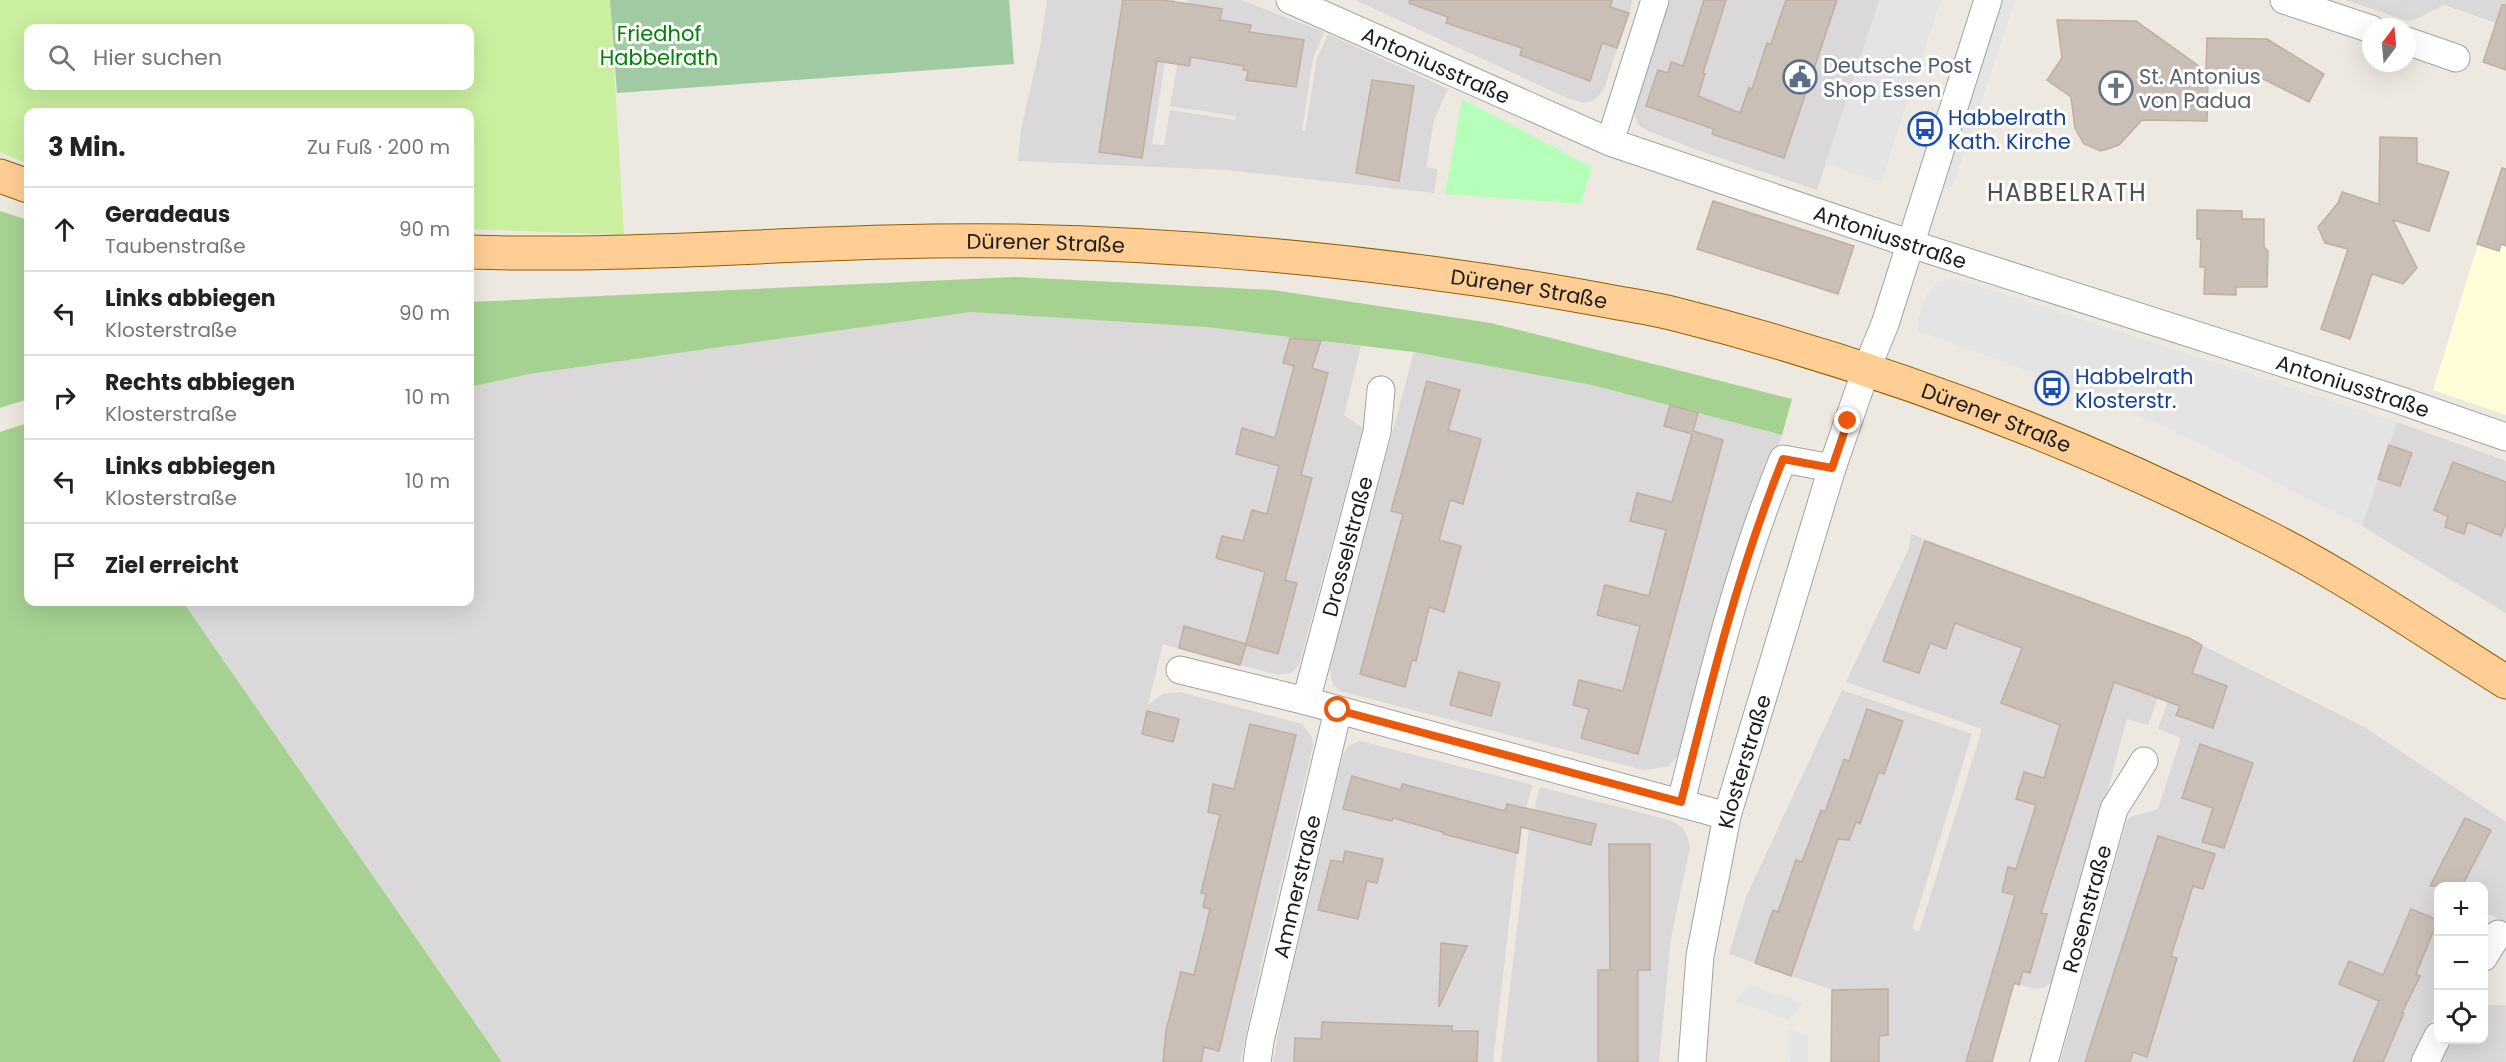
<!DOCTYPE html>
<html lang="de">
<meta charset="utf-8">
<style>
body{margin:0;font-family:Poppins,sans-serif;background:#f2f2f2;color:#222}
.controls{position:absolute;right:18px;bottom:18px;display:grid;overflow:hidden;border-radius:12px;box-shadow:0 6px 24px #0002}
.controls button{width:54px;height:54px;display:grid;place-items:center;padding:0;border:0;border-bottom:2px solid #e0e0e0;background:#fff;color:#222;font:30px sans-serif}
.compass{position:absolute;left:2362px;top:18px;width:54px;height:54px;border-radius:50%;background:#fff;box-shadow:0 6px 24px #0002;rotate:16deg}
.stop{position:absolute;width:18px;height:18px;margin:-14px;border:4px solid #ea580c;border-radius:50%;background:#fff}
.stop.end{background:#ea580c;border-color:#fff;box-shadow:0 2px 6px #0008}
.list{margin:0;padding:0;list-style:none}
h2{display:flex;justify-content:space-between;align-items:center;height:78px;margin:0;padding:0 24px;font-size:26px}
h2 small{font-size:20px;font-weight:400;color:#767676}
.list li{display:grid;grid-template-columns:39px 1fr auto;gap:18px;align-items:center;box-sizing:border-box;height:84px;padding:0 24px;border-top:2px solid #e0e0e0}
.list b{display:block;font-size:22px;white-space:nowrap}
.list p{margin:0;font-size:20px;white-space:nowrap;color:#767676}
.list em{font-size:20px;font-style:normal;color:#767676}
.icon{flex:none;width:33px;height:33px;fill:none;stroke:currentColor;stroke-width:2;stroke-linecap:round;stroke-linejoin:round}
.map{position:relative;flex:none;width:2506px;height:1062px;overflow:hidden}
.search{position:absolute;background:#fff;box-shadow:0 6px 24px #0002;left:24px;top:24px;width:450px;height:66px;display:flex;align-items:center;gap:15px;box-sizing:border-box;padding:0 21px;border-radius:12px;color:#767676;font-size:22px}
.panel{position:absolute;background:#fff;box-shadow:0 6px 24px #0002;left:24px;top:108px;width:450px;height:498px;border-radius:12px}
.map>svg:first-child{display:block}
</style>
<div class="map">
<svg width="2506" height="1062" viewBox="0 0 2506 1062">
<rect width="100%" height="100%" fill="#eee9e0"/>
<!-- residential -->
<g fill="#dad8d8">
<path d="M 1047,0 L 1175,0 L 1152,144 L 1164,145 L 1170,110 L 1235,120 L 1236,116 L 1170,106 L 1188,0 L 1241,0 L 1324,32 L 1313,58 L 1302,131 L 1305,131 L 1317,58 L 1328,34 L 1448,89 L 1434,120 L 1426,167 L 1438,169 L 1434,193 L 1227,170 L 1018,161 L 1021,129 L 1040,47 Z"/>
<path d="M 1355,0 L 1633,0 L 1604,89 L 1595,100 L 1585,103 L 1569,99 Z"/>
<path d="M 1669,0 L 1880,0 L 1817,190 L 1711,155 L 1648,131 L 1638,125 L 1633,108 Z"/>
<path d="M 2345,0 L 2506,0 L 2506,62 L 2504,69 L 2483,62 L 2496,23 L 2444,5 L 2414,20 L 2408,21 Z"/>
<path d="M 971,312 L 1205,327 L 1361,346 L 1344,415 L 1363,428 L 1299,665 L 1291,673 L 1278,675 L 1163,644 L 1148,705 L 1162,694 L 1180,692 L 1302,724 L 1312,737 L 1313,745 L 1263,956 L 1240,1062 L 502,1062 L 183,602 L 470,602 L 470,387 L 529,374 Z"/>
<path d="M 1414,352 L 1592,385 L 1782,435 L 1746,534 L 1684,750 L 1667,767 L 1643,770 L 1340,691 L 1333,685 L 1329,668 Z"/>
<path d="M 2397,422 L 2506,461 L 2506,613 L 2362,526 Z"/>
<path d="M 1911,534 L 2181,635 L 2148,725 L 2127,719 L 2058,972 L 2053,982 L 2043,988 L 2034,989 L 2014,983 L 1992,1062 L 1831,1062 L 1832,990 L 1729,954 L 1746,897 L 1842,690 L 1972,734 L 1912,929 L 1919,932 L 1982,729 L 1846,682 L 1909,548 Z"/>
<path d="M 2190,639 L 2366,728 L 2506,822 L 2506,923 L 2489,914 L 2484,923 L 2484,886 L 2438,886 L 2438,1009 L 2411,1062 L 2060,1062 L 2126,822 L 2130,817 L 2158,809 L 2181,738 L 2158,729 Z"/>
<path d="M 1360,741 L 1533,785 L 1520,828 L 1493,1062 L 1273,1062 L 1284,1003 L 1343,754 L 1349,745 Z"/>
<path d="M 1540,787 L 1669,820 L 1682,827 L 1687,836 L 1690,847 L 1671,938 L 1659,1062 L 1501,1062 L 1529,829 Z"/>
<path d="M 2484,1005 L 2506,1005 L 2506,1062 L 2440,1062 L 2452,1040 L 2484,1040 Z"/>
</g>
<!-- education -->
<path fill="#fffed8" d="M 2495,189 L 2506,193 L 2506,415 L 2433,390 Z"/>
<!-- grass -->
<path fill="#c9ef9f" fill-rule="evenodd" d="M 0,0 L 610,0 L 624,235 L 470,229 L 470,112 L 28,112 L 28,164 L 0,152 ZM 28,28 L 470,28 L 470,86 L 28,86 Z"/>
<!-- forest -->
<g fill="#a5d290">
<path d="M 0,211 L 28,220 L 28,399 L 0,408 Z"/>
<path d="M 1014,277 L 1273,290 L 1491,323 L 1792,399 L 1782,435 L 1592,385 L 1414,352 L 1205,327 L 971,312 L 529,374 L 470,387 L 470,302 Z"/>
<path d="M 28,423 L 28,602 L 183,602 L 502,1062 L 0,1062 L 0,432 Z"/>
</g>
<!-- cemetery -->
<path fill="#9fcaa4" d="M 610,0 L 1009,0 L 1014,64 L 617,93 Z"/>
<!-- park -->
<path fill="#b6ffba" d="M 1462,99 L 1592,167 L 1581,204 L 1445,194 Z"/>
<!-- parking -->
<g fill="#e4e4e4">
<path d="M 1879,0 L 1941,0 L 1881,182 L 1825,164 Z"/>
<path d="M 1996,0 L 2015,0 L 1953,186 L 1933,191 Z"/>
<path d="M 1954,278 L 2397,422 L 2362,526 L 2201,444 L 2142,417 L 2010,364 L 1918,331 L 1918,320 L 1926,295 L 1938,282 Z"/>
<path d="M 1749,985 L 1798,1001 L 1803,1005 L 1788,1020 L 1736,1001 Z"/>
<path d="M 1789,1029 L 1808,1036 L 1808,1062 L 1790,1062 Z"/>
</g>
<!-- building -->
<g fill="#cabfb6" stroke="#c1aea1" stroke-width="1.5">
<path d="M 1123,0 L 1162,0 L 1222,9 L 1220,20 L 1251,25 L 1249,32 L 1304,40 L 1296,87 L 1246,80 L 1248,71 L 1243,70 L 1244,66 L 1191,57 L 1189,66 L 1157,61 L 1142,158 L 1099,152 Z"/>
<path d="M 1410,0 L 1612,0 L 1610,7 L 1629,13 L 1617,48 L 1602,43 L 1590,81 L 1520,55 L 1522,48 L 1446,23 L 1448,17 L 1409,3 Z"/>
<path d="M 1704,0 L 1726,0 L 1703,73 L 1705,74 L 1698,96 L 1740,113 L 1749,88 L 1752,89 L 1767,43 L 1771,44 L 1786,0 L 1837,0 L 1784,158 L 1712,134 L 1714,129 L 1646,106 L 1658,70 L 1668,73 L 1671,62 L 1683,66 Z"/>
<path d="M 2502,5 L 2506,5 L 2506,70 L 2483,62 Z"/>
<path d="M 2057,20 L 2136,21 L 2206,71 L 2207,38 L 2267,39 L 2324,74 L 2309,102 L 2249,72 L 2246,80 L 2208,78 L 2207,121 L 2142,120 L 2119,145 L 2101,151 L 2084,144 L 2075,128 L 2071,97 L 2047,80 L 2062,58 Z"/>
<path d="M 1372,80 L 1414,86 L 1399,181 L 1356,173 Z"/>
<path d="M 2380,137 L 2417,138 L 2417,163 L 2449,172 L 2429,231 L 2393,220 L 2417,268 L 2403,284 L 2372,274 L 2350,339 L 2321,329 L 2348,249 L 2325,243 L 2318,227 L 2338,203 L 2342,192 L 2379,204 Z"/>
<path d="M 2502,168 L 2506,169 L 2506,246 L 2501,244 L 2499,251 L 2477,244 Z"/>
<path d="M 1713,201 L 1854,246 L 1838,294 L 1697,249 Z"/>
<path d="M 2197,210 L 2242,211 L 2242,219 L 2264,219 L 2264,247 L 2268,251 L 2267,287 L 2236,287 L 2236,295 L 2204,294 L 2205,267 L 2200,267 L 2201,239 L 2197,239 Z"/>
<path d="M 1290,338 L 1321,341 L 1312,368 L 1328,373 L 1301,475 L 1312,478 L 1285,580 L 1297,583 L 1278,654 L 1246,645 L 1240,665 L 1179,648 L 1184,626 L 1246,644 L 1265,572 L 1216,558 L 1222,536 L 1243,541 L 1252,510 L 1267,514 L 1279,466 L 1236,454 L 1242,428 L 1275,438 L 1294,366 L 1283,363 Z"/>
<path d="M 1427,381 L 1460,390 L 1448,430 L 1481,439 L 1463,504 L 1450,500 L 1439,540 L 1461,546 L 1444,612 L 1429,607 L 1416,661 L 1412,660 L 1405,687 L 1360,674 L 1403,514 L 1391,511 Z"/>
<path d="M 1670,405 L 1698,413 L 1693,431 L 1723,440 L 1638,754 L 1581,738 L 1589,709 L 1573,705 L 1579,680 L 1623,691 L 1640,626 L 1597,615 L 1605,585 L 1649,596 L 1666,530 L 1630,521 L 1637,493 L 1672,502 L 1692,434 L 1664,426 Z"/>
<path d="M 2389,445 L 2412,453 L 2400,486 L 2378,479 Z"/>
<path d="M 2453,462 L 2506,482 L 2506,523 L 2501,536 L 2468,522 L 2464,534 L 2445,527 L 2448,516 L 2434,510 Z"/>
<path d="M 1925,541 L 2189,638 L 2202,645 L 2192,673 L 2227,686 L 2213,728 L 2176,715 L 2180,706 L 2114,682 L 2041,913 L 2047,914 L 2030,973 L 2023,971 L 2019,985 L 2014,983 L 1992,1062 L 1966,1062 L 2015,895 L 2002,892 L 2008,867 L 2016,869 L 2036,805 L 2016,799 L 2024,772 L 2044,778 L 2060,725 L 2001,703 L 2022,648 L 1955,623 L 1946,649 L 1930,643 L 1919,673 L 1883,661 Z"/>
<path d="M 1459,672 L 1500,683 L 1491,716 L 1450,705 Z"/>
<path d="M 1867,709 L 1903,721 L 1884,774 L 1879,772 L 1860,824 L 1856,822 L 1849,840 L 1838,839 L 1791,976 L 1755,963 L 1773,910 L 1778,912 L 1796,860 L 1802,862 L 1821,810 L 1825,812 L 1844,759 L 1849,761 Z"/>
<path d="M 1147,711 L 1179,719 L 1173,742 L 1142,734 Z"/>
<path d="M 1250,724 L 1296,735 L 1219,1051 L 1204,1047 L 1201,1062 L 1163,1062 L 1166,1031 L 1181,972 L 1194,975 L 1210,909 L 1203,907 L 1206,894 L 1201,893 L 1220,815 L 1208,812 L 1213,784 L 1234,789 Z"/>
<path d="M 2200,744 L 2253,763 L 2224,848 L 2202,842 L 2213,808 L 2182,798 Z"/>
<path d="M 1352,776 L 1401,790 L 1402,784 L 1505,811 L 1507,804 L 1596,824 L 1591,845 L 1521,827 L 1518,853 L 1443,834 L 1443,832 L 1393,818 L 1392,821 L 1343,809 Z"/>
<path d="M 2465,818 L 2491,830 L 2462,886 L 2430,886 Z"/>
<path d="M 2158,836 L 2215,854 L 2203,889 L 2193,886 L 2171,956 L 2177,958 L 2147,1057 L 2133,1052 L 2130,1062 L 2085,1062 Z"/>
<path d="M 1609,844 L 1650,844 L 1650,970 L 1638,970 L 1638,1062 L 1598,1062 L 1598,970 L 1610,970 Z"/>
<path d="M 1345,851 L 1383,859 L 1377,883 L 1367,881 L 1358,919 L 1318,910 L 1331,860 L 1343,862 Z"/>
<path d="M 2411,909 L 2438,920 L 2416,974 L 2420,976 L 2402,1013 L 2404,1013 L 2383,1062 L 2353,1062 L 2379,1001 L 2339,984 L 2349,961 L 2383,975 Z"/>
<path d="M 1441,943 L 1467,946 L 1439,1007 Z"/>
<path d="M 1888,989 L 1888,1035 L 1879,1036 L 1879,1062 L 1831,1062 L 1832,990 Z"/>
<path d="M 1322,1022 L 1452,1026 L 1452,1031 L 1478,1031 L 1477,1062 L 1294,1062 L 1295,1038 L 1321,1039 Z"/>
</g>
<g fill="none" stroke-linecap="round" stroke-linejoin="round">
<defs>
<g id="minor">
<path id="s1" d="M 1290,0 L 1610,142 L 1911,244 L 2399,400 L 2506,437"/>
<path d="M 2284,0 L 2371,29"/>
<path d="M 2407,41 L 2456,58"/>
<path d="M 1610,142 L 1655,0"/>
<path d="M 1180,670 L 1306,701 L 1727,816"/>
<path id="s2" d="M 1306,701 L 1377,432 L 1381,390"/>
<path d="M 1681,802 C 1710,686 1737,571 1783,459 L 1832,468"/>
<path d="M 2484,957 L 2498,934"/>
<path id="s3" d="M 1257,1062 L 1260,1041 L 1338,710"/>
<path id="s4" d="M 1692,1062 L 1700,956 L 1727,816 L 1832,468 L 1866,370 L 1885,324 L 1988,0"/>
<path id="s5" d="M 2044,1062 L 2114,809 L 2144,761"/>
<path d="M 2425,1062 L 2438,1036"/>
</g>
<g id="major">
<path d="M 0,176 L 28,186"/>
<path id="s6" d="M 470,252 C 651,258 832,238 1014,241 C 1163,244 1312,256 1460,277 C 1506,283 1552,291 1597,299 C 1622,304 1647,307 1671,313 C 1878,365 2079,441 2269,538 C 2351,580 2428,633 2506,682"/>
</g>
</defs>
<!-- minor casing -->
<use href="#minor" stroke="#a3a3a3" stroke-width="29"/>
<!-- major casing -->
<use href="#major" stroke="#935e00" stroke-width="35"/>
<!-- minor -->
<use href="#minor" stroke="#fff" stroke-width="27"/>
<!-- major -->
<use href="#major" stroke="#ffce94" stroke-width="33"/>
</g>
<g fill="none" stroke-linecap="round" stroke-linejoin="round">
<!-- route -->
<path stroke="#ea580c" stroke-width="8" d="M 1338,710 L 1681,802 C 1710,686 1738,571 1783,459 L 1832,468 L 1848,421"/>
</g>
<!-- icons -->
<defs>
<symbol id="civic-ring" viewBox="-11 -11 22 22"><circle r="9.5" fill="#fff" stroke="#5c6f8a" stroke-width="1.5"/><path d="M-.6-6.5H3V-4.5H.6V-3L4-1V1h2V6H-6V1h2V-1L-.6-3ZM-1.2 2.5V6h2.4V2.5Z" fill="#5c6f8a"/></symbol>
<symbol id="church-ring" viewBox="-11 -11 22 22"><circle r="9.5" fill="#fff" stroke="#6b7280" stroke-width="1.5"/><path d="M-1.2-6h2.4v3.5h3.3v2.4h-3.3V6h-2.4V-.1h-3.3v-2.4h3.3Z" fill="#6b7280"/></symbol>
<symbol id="bus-ring" viewBox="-11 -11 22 22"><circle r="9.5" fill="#fff" stroke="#1a4fb4" stroke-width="1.5"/><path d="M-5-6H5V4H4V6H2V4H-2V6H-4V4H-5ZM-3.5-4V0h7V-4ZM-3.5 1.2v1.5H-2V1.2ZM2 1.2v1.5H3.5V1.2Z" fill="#1a4fb4"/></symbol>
</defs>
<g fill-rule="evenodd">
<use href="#civic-ring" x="1781" y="58" width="38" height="38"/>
<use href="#church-ring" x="2097" y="69" width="38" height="38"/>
<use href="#bus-ring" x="1906" y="110" width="38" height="38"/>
<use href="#bus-ring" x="2033" y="369" width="38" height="38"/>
</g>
<g text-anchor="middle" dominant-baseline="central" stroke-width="6" stroke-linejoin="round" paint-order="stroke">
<!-- park labels -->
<g font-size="21" fill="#008307" stroke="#fff">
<text x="659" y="33">Friedhof<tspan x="659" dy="24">Habbelrath</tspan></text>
</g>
<!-- service labels -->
<g font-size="21" fill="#4e5e75" stroke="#fff" text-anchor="start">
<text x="1823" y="65">Deutsche Post<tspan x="1823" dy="24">Shop Essen</tspan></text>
</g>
<!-- street labels -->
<g font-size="21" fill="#1c1c1c" stroke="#fff">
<text stroke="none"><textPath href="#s1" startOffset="160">Antoniusstraße</textPath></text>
<text stroke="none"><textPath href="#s1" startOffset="646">Antoniusstraße</textPath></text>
<text stroke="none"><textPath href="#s6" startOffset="576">Dürener Straße</textPath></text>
<text stroke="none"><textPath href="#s6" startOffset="1062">Dürener Straße</textPath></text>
<text stroke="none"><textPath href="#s1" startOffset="1132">Antoniusstraße</textPath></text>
<text stroke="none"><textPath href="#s6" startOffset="1548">Dürener Straße</textPath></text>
<text stroke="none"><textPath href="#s2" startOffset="160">Drosselstraße</textPath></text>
<text stroke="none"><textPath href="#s4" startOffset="306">Klosterstraße</textPath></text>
<text stroke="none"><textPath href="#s3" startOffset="180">Ammerstraße</textPath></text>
<text stroke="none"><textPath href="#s5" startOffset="159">Rosenstraße</textPath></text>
</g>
<!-- worship labels -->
<g font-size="21" fill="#5b616d" stroke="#fff" text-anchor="start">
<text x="2139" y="76">St. Antonius<tspan x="2139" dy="24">von Padua</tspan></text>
</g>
<!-- transit labels -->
<g font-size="21" fill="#164399" stroke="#fff" text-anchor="start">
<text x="1948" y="117">Habbelrath<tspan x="1948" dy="24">Kath. Kirche</tspan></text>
<text x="2075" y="376">Habbelrath<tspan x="2075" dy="24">Klosterstr.</tspan></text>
</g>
<!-- quarter labels -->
<g font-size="24" letter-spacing="1.5" fill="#4f4f4f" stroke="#fff">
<text x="2067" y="192">HABBELRATH</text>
</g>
</g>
</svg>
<div class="controls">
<button>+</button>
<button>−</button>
<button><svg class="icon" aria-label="locate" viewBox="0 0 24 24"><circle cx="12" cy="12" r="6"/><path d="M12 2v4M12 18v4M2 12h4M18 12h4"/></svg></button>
</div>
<svg class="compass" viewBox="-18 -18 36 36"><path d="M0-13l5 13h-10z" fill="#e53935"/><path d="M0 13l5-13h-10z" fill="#767676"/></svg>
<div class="stop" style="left:1338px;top:710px"></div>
<div class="stop end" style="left:1848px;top:421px"></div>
<div class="search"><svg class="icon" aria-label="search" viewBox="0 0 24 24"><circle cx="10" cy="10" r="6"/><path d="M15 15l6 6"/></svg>Hier suchen</div>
<section class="panel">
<h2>3 Min.<small>Zu Fuß · 200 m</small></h2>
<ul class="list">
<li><svg class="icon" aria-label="ahead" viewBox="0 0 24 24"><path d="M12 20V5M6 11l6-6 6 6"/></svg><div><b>Geradeaus</b><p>Taubenstraße</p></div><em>90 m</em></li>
<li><svg class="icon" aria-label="left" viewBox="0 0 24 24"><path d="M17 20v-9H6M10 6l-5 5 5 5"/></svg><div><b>Links abbiegen</b><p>Klosterstraße</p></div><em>90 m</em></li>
<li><svg class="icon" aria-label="right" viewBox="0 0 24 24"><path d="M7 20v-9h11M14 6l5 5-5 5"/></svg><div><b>Rechts abbiegen</b><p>Klosterstraße</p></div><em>10 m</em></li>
<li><svg class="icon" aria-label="left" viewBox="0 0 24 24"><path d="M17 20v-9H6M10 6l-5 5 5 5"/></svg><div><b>Links abbiegen</b><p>Klosterstraße</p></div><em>10 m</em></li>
<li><svg class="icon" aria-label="arrive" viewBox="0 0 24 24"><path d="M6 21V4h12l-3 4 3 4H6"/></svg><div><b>Ziel erreicht</b></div></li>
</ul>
</section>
</div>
